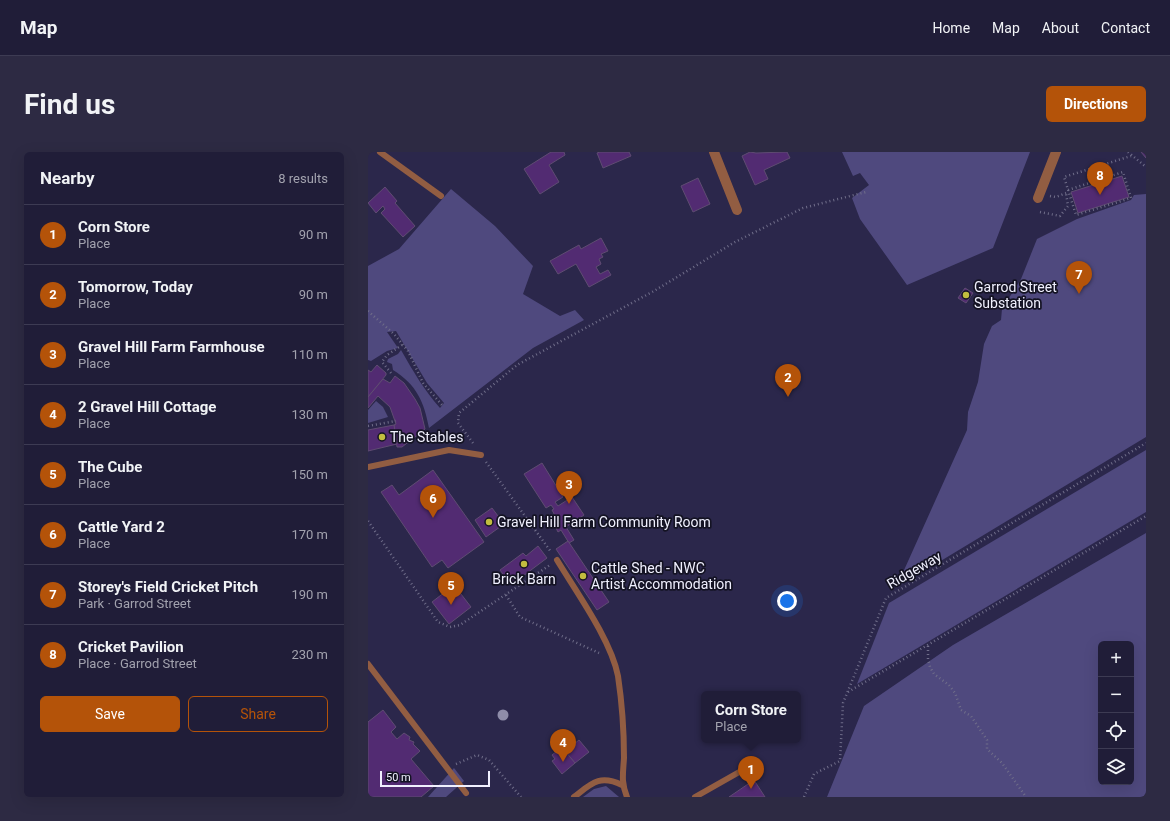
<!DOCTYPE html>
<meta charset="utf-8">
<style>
body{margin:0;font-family:Roboto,sans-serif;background:#2d2a43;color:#f1f3f6}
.controls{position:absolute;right:12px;bottom:12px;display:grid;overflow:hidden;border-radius:6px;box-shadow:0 4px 16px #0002}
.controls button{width:36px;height:36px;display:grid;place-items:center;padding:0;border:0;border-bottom:1px solid #3d3b53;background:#201d38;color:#f1f3f6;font:20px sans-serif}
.scale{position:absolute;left:12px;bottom:10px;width:110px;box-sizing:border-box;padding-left:4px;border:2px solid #f0f0fe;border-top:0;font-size:11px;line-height:14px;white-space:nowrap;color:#f0f0fe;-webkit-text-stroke:3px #141323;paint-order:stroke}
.you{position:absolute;left:419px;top:449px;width:14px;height:14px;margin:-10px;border:3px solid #fff;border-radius:50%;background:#1a73e8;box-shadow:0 0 0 6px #1a73e833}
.badge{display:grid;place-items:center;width:26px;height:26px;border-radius:50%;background:#b45309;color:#fff;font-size:13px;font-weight:700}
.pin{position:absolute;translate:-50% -33px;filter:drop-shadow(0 1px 2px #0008)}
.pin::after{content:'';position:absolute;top:21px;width:14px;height:12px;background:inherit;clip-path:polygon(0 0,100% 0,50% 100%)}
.popup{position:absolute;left:333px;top:539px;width:100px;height:52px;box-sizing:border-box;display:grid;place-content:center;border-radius:6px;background:#201d38;filter:drop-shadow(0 1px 3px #0005);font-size:13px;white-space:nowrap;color:#a2a2ae}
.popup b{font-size:15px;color:#f1f3f6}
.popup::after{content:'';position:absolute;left:50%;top:100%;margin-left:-8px;border:8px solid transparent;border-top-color:#201d38}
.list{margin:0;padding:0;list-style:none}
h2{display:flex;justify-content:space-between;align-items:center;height:52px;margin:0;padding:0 16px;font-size:17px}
h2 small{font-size:13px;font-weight:400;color:#a2a2ae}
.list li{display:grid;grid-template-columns:26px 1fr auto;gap:12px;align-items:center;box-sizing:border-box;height:60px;padding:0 16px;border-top:1px solid #3d3b53}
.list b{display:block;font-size:15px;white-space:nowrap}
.list p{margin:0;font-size:13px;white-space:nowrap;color:#a2a2ae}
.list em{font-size:13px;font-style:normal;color:#a2a2ae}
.actions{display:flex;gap:8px;padding:12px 16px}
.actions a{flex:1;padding:9px 0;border:1px solid #b45309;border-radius:6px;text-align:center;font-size:14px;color:#b45309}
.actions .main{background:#b45309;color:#fff}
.icon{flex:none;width:22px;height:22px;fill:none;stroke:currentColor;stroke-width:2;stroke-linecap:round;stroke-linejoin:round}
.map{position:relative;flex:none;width:778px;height:645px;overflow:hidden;border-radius:6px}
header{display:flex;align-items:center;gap:24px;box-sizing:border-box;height:56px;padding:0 20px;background:#201d38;border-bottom:1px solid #3d3b53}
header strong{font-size:19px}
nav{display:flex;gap:22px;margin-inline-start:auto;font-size:14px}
.intro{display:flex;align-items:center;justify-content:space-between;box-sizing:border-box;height:96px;padding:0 24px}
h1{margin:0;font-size:28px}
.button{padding:10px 18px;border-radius:6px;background:#b45309;color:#fff;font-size:14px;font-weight:700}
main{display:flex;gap:24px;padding:0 24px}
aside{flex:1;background:#201d38;border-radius:6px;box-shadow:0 4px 16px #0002}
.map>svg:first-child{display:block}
</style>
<header>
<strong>Map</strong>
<nav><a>Home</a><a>Map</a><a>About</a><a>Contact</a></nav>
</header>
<div class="intro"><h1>Find us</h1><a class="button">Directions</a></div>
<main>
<aside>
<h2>Nearby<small>8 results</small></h2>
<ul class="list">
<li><span class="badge">1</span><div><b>Corn Store</b><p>Place</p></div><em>90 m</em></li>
<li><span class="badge">2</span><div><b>Tomorrow, Today</b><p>Place</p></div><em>90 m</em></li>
<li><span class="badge">3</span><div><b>Gravel Hill Farm Farmhouse</b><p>Place</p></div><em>110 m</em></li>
<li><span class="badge">4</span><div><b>2 Gravel Hill Cottage</b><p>Place</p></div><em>130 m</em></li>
<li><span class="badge">5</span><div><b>The Cube</b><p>Place</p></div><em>150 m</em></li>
<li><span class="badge">6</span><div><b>Cattle Yard 2</b><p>Place</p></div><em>170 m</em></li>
<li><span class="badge">7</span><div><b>Storey's Field Cricket Pitch</b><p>Park · Garrod Street</p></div><em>190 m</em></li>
<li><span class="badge">8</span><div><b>Cricket Pavilion</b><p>Place · Garrod Street</p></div><em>230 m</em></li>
</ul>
<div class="actions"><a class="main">Save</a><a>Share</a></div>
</aside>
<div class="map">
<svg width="778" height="645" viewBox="0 0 778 645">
<rect width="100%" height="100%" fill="#2b274b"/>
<!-- green -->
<g fill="#4f497e" fill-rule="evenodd">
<path d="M 474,0 L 662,0 L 625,96 L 539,133 L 492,67 L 484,46 L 501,33 L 492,21 L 485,24 Z"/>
<path d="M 83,37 L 127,74 L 165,114 L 155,142 L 192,164 L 207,158 L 216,168 L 165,196 L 61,276 C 56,250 49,233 25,218 L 24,212 L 19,210 L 20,207 L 30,202 L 33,198 C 45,219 56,238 72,256 L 76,251 L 59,231 L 28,179 L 19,180 L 30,196 L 19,199 L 3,209 L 0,208 L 0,114 L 31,97 Z"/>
<path d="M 778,42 L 778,285 L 528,436 L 599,278 L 600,260 L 610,230 L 616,192 L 624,174 L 633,168 L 634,157 L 653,127 L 669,87 L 709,67 L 763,48 L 766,43 Z"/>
<path d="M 8,249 L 15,255 L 20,265 L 0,271 L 0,258 Z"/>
<path d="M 778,298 L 778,360 L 489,532 L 521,451 Z"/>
<path d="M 778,381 L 778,645 L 459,645 L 496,554 L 585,493 ZM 733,492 L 763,492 L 763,630 L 733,630 Z"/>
<path d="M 86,616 L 96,629 L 78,645 L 60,645 Z"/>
<path d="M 238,634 L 251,645 L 215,645 L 226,637 Z"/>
</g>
<!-- building -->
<g fill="#522b72" stroke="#5f4c72">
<path d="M 183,0 L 196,0 L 197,3 L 181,13 L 191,30 L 172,42 L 156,17 Z"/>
<path d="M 232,0 L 261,0 L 263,4 L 235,16 L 229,1 Z"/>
<path d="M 382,0 L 388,1 L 419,0 L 422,6 L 396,18 L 400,27 L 387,33 L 374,4 Z"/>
<path d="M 773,0 L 778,0 L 778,6 Z"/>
<path d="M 754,24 L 761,45 L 710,61 L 703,40 Z"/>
<path d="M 330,26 L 342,52 L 325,60 L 313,34 Z"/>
<path d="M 17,35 L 29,49 L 27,51 L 47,74 L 35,85 L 13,61 L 17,57 L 15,54 L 8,61 L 0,51 Z"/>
<path d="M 233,86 L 240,99 L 233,102 L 235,105 L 231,107 L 233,112 L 228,115 L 232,122 L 240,118 L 243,123 L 221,135 L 208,112 L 190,122 L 182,109 L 211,93 L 213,97 Z"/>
<path d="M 597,136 L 605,141 L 598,151 L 590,146 Z"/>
<path d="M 9,213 L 18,221 L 18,223 L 0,245 L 0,218 L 3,220 Z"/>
<path d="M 27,224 L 36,231 L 47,247 L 52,256 L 57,277 L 34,295 L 29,295 L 26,273 L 28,272 L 22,255 L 10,244 L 0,256 L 0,245 L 15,227 L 22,231 Z"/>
<path d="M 26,273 L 29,292 L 0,299 L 0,278 Z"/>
<path d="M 174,311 L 195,345 L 187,350 L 190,354 L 204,345 L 216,363 L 198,375 L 206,388 L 201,391 L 193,378 L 190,380 L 186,372 L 190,369 L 184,358 L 186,357 L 183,353 L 178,356 L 156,322 Z"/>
<path d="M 65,318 L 116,390 L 80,416 L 74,408 L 64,415 L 13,340 L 24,333 L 31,343 Z"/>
<path d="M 124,356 L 136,372 L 118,385 L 107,368 Z"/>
<path d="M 200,389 L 241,450 L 229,458 L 188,397 Z"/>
<path d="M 170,394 L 179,406 L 143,433 L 132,418 L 155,401 L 158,404 Z"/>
<path d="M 86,433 L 103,455 L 81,472 L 64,450 Z"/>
<path d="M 15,558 L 28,575 L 23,580 L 29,587 L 36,581 L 42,585 L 41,588 L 46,590 L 45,592 L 52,599 L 43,607 L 66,634 L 53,645 L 2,645 L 0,643 L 0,570 Z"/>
<path d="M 203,588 L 206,592 L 211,588 L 221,600 L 207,611 L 197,599 L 201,596 L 198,592 Z"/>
<path d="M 189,599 L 192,603 L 197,599 L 207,611 L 194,622 L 184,609 L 187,607 L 184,603 Z"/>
<path d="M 386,628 L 397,645 L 361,645 Z"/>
</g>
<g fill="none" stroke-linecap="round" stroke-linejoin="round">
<!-- path -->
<g stroke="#706e8a" stroke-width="2.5" stroke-dasharray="1 3" stroke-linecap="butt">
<path d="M 760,0 L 778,15"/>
<path d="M 723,16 L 726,30"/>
<path d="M 700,38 L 755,20 L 763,46 L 708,63 L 696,25 L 763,4"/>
<path d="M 682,44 L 688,45 L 698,41"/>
<path d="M 672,60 L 692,64 L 700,54 L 698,41"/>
<path d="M 0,159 L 26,182 L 40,199 L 55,231 L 74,253"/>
<path d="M 23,221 L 14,210 L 19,203 L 34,193"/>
<path d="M 0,274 L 28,269"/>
<path d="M 105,291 L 90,271 L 91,261 L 149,213 L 286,139 L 367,90 L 435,56 L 498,40"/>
<path d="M 118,310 L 183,400"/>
<path d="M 0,369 L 70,470 L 82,475 L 92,473 L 182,413"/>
<path d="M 138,443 L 152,465 L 231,501"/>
<path d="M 560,494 L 560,507 L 562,515 L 566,522 L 581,533 L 587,541 L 593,558 L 603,564 L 619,588 L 619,597 L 634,611 L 658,645"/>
<path d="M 480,540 L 778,364"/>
<path d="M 88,612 L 109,603 L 121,608 L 153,645"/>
<path d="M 436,645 L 446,622 L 472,609 L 475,551 L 518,446 L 778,291"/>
</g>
<!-- service -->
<g stroke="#925d42" stroke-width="6">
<path d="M 12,0 L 73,44"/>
<path d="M 0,315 L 81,298 L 113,303"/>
<path d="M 189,408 C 209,441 243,488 250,524 C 254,551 256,579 256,606 C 255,622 253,630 259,645"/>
<path d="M 0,512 L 98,641"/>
<path d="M 206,645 C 223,632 231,622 254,633"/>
<path d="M 327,645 L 373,619"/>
</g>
<!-- minor -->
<g stroke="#925d42" stroke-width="10">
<path d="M 346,0 L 369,58"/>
<path d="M 670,46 L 688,0"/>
</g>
</g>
<!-- trees -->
<circle fill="#8f8da9" cx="135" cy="563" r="5.5"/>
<!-- markers -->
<g fill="#c2bd3f" stroke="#141323" stroke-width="1.5">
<circle cx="598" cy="143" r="4"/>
<circle cx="14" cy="285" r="4"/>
<circle cx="121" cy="370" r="4"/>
<circle cx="156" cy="412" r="4"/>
<circle cx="215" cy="424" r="4"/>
</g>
<g text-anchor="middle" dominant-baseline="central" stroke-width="3.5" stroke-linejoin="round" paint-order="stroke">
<!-- poi labels -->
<g font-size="14" fill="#f0f0fe" stroke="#141323" text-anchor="start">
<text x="606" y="135">Garrod Street<tspan x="606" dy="16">Substation</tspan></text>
<text x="22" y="285">The Stables</text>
<text x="129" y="370">Gravel Hill Farm Community Room</text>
<text x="223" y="416">Cattle Shed - NWC<tspan x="223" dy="16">Artist Accommodation</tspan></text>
<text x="156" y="427" text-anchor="middle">Brick Barn</text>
</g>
<!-- street labels -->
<g font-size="14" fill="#f0f0fe" stroke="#141323">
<text transform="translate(546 418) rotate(-30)">Ridgeway</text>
</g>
</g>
</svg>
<div class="controls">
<button>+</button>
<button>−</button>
<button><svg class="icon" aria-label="locate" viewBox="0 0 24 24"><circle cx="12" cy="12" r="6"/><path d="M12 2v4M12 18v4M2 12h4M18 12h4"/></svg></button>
<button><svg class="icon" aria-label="layers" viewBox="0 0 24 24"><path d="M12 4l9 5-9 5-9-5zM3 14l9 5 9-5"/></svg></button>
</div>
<div class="scale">50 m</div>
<div class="you"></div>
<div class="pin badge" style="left:383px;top:637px">1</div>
<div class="popup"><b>Corn Store</b>Place</div>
<div class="pin badge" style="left:420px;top:245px">2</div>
<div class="pin badge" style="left:201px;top:352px">3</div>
<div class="pin badge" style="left:195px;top:610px">4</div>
<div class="pin badge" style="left:83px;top:453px">5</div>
<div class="pin badge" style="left:65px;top:366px">6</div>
<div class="pin badge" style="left:711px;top:142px">7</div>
<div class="pin badge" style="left:732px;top:43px">8</div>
</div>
</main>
